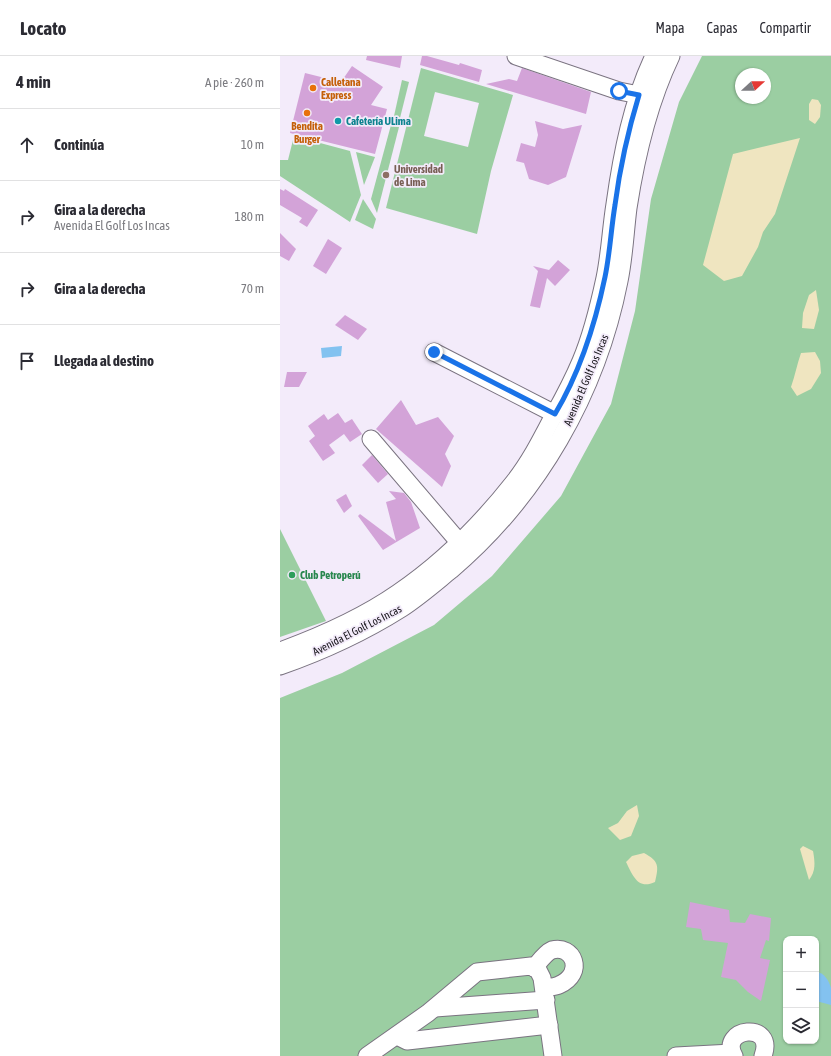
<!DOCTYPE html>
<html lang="es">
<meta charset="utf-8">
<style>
body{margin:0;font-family:"Asap Condensed",sans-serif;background:#f2f2f3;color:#2b2b33}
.controls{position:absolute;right:12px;bottom:12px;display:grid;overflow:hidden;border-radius:8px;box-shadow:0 1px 3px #0004}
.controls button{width:36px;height:36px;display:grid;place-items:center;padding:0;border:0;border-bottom:1px solid #e1e1e2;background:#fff;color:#2b2b33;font:20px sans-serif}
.compass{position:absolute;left:455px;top:12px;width:36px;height:36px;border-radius:50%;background:#fff;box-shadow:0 1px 3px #0004;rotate:69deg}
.stop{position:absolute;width:12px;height:12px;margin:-9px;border:3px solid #1a73e8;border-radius:50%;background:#fff}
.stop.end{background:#1a73e8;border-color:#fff;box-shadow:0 1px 4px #0008}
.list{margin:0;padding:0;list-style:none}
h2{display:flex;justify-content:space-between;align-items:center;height:52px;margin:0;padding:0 16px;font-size:17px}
h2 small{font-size:13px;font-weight:400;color:#7c7c81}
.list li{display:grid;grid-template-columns:26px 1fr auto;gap:12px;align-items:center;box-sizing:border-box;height:72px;padding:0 16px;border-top:1px solid #e1e1e2}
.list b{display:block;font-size:15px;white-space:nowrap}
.list p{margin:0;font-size:13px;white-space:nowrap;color:#7c7c81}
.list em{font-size:13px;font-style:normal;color:#7c7c81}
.icon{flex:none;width:22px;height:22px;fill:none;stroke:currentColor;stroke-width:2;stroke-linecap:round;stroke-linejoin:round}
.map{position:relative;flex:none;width:551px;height:1000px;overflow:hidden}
header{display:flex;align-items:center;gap:24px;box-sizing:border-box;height:56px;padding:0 20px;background:#fff;border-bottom:1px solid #e1e1e2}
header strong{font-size:19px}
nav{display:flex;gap:22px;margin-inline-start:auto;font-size:14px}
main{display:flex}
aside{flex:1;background:#fff}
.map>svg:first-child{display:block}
</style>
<header>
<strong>Locato</strong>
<nav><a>Mapa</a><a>Capas</a><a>Compartir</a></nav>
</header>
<main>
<aside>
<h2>4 min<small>A pie · 260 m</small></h2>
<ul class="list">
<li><svg class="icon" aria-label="ahead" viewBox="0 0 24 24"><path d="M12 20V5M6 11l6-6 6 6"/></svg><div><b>Continúa</b></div><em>10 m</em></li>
<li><svg class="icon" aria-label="right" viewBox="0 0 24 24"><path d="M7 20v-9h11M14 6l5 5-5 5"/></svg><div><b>Gira a la derecha</b><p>Avenida El Golf Los Incas</p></div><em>180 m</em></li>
<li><svg class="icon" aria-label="right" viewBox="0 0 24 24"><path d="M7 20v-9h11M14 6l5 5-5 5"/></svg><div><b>Gira a la derecha</b></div><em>70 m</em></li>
<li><svg class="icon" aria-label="arrive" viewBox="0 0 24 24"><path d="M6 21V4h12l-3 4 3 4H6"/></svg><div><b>Llegada al destino</b></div></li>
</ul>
</aside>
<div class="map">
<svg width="551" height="1000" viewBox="0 0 551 1000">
<rect width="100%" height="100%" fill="#f3ebfa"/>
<!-- green -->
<g fill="#9bcea2" fill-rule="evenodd">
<path d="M 422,0 L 551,0 L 551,1000 L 0,1000 L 0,642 L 62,617 L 154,569 L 212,520 L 281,440 L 331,348 L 355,255 L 371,143 L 399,46 ZM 461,18 L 485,18 L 485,42 L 461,42 ZM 506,883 L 536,883 L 536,985 L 506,985 Z"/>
<path d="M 141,12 L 233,39 L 211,115 L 197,178 L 106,152 ZM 155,36 L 199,47 L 188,91 L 144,80 Z"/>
<path d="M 122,24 L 129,26 L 120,62 L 114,60 Z"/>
<path d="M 111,69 L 119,71 L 97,157 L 91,143 Z"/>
<path d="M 14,80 L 70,95 L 81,139 L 70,166 L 0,120 L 0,104 L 8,104 Z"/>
<path d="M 76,96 L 95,101 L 84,129 Z"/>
<path d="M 83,143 L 96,163 L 93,173 L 75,164 Z"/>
<path d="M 0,473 L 46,565 L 0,581 Z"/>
</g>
<!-- sand -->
<g fill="#efe5c0">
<path d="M 532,43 L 538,44 L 541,49 L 540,61 L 535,68 L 529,64 L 529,48 Z"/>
<path d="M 520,82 L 495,158 L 483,176 L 478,191 L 462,220 L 444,225 L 423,209 L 453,98 Z"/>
<path d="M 536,234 L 539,254 L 534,273 L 522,272 L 523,257 L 529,239 Z"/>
<path d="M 535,296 L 540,305 L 541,317 L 531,333 L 517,340 L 511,331 C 515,320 517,308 521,297 Z"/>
<path d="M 357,749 L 359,760 L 351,780 L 340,784 L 328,772 L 338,767 L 347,755 Z"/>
<path d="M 523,790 L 533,795 C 535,806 536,815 529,824 L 520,793 Z"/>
<path d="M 364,797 C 379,805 379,810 375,826 C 358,834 353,820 346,806 L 352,800 Z"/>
</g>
<!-- water -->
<g fill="#83c2f0">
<path d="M 62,290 L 61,300 L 42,302 L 41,292 Z"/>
<path d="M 536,916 C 544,916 549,925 551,932 C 551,937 551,944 551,949 L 536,945 Z"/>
</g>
<!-- building -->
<g fill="#d3a3d8">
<path d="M 87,0 L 122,0 L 120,12 L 86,4 Z"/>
<path d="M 142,0 L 147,0 L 179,9 L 180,7 L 202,14 L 199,26 L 140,9 Z"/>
<path d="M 72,10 L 103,31 L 91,49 L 107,53 L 95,98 L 10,77 L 25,17 L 61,26 Z"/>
<path d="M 242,12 L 311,36 L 306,58 L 206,28 L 229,23 L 237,25 Z"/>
<path d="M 255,65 L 283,73 L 302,69 L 286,121 L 268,129 L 249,123 L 244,107 L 236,105 L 241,87 L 255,91 L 258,79 Z"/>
<path d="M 0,133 L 4,135 L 5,133 L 38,154 L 27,171 L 19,166 L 22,162 L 0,149 Z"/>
<path d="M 0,177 L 16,193 L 9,205 L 0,200 Z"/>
<path d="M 48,183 L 62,192 L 46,218 L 33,210 Z"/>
<path d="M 278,204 L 290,214 L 275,230 L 267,222 L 260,252 L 250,250 L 258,215 L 253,210 L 269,214 Z"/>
<path d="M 65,259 L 87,273 L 78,284 L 55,269 Z"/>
<path d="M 7,316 L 27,316 L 19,331 L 4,331 Z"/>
<path d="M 121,344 L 136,369 L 158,361 L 174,380 L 165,398 L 171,410 L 162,431 L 96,373 Z"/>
<path d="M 58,357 L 65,367 L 72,363 L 82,378 L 70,386 L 64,378 L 49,389 L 55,397 L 43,405 L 29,385 L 35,380 L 28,370 L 44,358 L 48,364 Z"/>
<path d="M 92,399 L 108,418 L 98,427 L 82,409 Z"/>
<path d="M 109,435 L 124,437 L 131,446 L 140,472 L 103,494 L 78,460 L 80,458 L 116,485 L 106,446 L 116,443 Z"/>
<path d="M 66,438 L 72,450 L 64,457 L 56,444 Z"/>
<path d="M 410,846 L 449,854 L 450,866 L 465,867 L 470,858 L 491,862 L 489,885 L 486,884 L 480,902 L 490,904 L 481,945 L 468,936 L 456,924 L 441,921 L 448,887 L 423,884 L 421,873 L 406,871 Z"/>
</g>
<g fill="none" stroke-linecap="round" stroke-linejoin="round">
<defs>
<g id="minor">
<path d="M 236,0 L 339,35 L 359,39"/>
<path d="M 154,296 L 275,358"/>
<path d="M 91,383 L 179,486"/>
<path d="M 0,595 C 41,580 82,562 118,537 C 162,507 201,468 234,426 C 250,406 262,382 274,359 C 284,341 293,324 301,305 C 312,279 319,250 325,222 C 330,198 331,173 335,148 C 342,98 352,46 374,0"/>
<path d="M 0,610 C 43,595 84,576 122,552 C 139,541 155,527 171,514 C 258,440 317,337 339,225 C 344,201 345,176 348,152 C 356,100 368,48 391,0"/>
<path d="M 254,912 C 259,906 265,897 272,894 C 293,888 306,917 279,929 C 275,931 269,931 264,932"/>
<path d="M 155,952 L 266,944"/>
<path d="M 117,980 L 127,985 L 269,969"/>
<path d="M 87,1000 L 148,957 L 197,916 L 251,910 L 258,914 L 262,922 L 273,1000"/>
<path d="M 396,1000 L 452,997"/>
<path d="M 454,1000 C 438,972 496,964 483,1000"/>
</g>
</defs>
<!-- minor casing -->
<use href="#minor" stroke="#7a7380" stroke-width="19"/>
<!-- minor -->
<use href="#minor" stroke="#fff" stroke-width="17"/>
</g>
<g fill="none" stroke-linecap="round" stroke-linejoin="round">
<!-- route -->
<path stroke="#1a73e8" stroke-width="5" d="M 154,296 L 275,358 C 300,316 315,269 325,221 C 330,197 331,173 335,149 C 340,111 348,75 359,39 L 339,35"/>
</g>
<!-- markers -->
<g fill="#e8710a" stroke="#f3ebfa" stroke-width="1.5">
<circle cx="33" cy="32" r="4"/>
<circle cx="27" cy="57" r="4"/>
</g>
<circle fill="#0f9aa8" stroke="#f3ebfa" stroke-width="1.5" cx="58" cy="65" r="4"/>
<circle fill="#8d6e63" stroke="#f3ebfa" stroke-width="1.5" cx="106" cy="119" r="4"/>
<circle fill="#2e9e5b" stroke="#f3ebfa" stroke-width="1.5" cx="12" cy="519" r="4"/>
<g text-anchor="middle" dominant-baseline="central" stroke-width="3.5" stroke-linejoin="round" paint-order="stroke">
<!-- food labels -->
<g font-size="11" font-weight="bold" fill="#c56008" stroke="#f3ebfa" text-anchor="start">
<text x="41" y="26">Calletana<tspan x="41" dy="13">Express</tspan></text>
<text x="27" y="70" text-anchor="middle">Bendita<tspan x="27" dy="13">Burger</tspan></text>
</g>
<!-- culture labels -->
<g font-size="11" font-weight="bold" fill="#0d838f" stroke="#f3ebfa" text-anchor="start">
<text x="66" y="65">Cafetería ULima</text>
</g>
<!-- education labels -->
<g font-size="11" font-weight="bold" fill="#785e54" stroke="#f3ebfa" text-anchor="start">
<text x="114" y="113">Universidad<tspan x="114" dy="13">de Lima</tspan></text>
</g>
<!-- street labels -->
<g font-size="11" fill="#17151a" stroke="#f3ebfa">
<text transform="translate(306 324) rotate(-67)">Avenida El Golf Los Incas</text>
<text transform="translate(77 574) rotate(-27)">Avenida El Golf Los Incas</text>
</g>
<!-- leisure labels -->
<g font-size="11" font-weight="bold" fill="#27864d" stroke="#f3ebfa" text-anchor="start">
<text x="20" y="519">Club Petroperú</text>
</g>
</g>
</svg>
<div class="controls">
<button>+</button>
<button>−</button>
<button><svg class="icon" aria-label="layers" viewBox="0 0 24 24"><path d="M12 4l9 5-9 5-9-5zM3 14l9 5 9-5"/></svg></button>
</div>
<svg class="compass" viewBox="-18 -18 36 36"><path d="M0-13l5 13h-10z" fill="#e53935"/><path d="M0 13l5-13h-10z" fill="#7c7c81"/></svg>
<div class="stop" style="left:339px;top:35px"></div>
<div class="stop end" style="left:154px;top:296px"></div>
</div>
</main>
